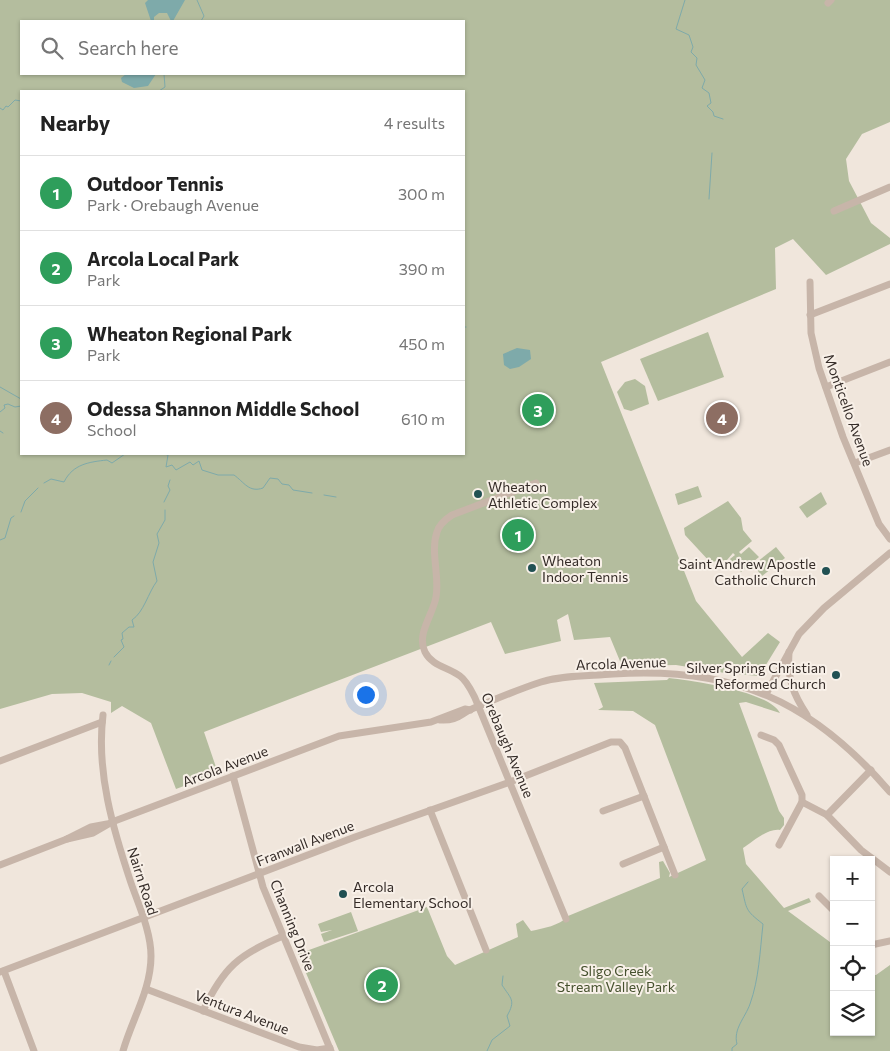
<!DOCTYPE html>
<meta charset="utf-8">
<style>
body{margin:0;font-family:Commissioner,sans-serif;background:#f6f6f6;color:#222}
.controls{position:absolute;right:15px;bottom:15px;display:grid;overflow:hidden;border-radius:0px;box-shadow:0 1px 4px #0004}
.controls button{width:45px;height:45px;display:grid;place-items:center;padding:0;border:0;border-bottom:1px solid #e0e0e0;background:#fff;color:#222;font:25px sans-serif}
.you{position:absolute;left:365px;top:694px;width:18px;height:18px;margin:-12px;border:4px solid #fff;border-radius:50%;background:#1a73e8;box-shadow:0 0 0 8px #1a73e833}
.badge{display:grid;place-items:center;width:32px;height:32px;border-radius:50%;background:#1a73e8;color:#fff;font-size:16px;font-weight:700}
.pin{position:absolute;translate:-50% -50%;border:2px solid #fff;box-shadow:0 1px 5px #0006}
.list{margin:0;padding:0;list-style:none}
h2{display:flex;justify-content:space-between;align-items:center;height:65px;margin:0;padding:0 20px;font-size:21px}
h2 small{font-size:16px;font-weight:400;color:#767676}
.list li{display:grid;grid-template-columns:32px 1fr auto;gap:15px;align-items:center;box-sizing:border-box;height:75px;padding:0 20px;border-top:1px solid #e0e0e0}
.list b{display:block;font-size:19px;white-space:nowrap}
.list p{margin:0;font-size:16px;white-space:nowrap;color:#767676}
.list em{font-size:16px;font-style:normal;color:#767676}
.icon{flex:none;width:28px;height:28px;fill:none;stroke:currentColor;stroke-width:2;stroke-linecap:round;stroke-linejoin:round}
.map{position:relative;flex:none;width:890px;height:1051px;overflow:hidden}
.search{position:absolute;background:#fff;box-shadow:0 1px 4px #0004;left:20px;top:20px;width:445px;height:55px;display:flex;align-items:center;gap:12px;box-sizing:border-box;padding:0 18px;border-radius:0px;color:#767676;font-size:19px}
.panel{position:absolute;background:#fff;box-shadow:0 1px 4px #0004;left:20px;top:90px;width:445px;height:365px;border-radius:0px}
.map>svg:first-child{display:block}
</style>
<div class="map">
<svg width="890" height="1051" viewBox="0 0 890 1051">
<rect width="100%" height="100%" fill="#f0e6dc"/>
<!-- green -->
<g fill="#b4bd9e" fill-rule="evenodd">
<path d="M 0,0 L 890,0 L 890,122 L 862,134 L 846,159 L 849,181 L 871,223 L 890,238 L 890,244 L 826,275 L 793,239 L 775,248 L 776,289 L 601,362 L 696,601 L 742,657 L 768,633 L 780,642 L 759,676 L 725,673 L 676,665 L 622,666 L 610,637 L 574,640 L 568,614 L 557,620 L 561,641 L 505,654 L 491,622 L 204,732 L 218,773 L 176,789 L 151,723 L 122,706 L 111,713 L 111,702 L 82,693 L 52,694 L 0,709 ZM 21,21 L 464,21 L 464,74 L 21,74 ZM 21,91 L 464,91 L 464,454 L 21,454 Z"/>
<path d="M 708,332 L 724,377 L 658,401 L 640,359 Z"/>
<path d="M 635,379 L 645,386 L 649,404 L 631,411 L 624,409 L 617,392 L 625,382 Z"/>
<path d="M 698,486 L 702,497 L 678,505 L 675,494 Z"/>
<path d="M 821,492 L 827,504 L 807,518 L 799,507 Z"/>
<path d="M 728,501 L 741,518 L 743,530 L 752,541 L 739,552 L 741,554 L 749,547 L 759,557 L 741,572 L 730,559 L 735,555 L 733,553 L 727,560 L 710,562 L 685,535 L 684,528 Z"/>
<path d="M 776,547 L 785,558 L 762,576 L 753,565 Z"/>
<path d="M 669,678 C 694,681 768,691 780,713 L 746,702 L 739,703 L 779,811 L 784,818 L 784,825 L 780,830 C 767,828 753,842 743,848 L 746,864 L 784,908 L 809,898 L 811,902 L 788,911 L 834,945 L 834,1032 L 871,1032 L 871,975 L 876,975 L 890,965 L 890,1051 L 339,1051 L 298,954 L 427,907 L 447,956 L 455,965 L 518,937 L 516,924 L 523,920 L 531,931 C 544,928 559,926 568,916 L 660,878 L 659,862 L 663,861 L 670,873 L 669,877 L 706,860 L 655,725 L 633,711 L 598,710 L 603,707 L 594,683 L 667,680 Z"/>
<path d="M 351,912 L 358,931 L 324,942 L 321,934 L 332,930 L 321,932 L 318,924 Z"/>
</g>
<!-- water -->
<g fill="#7eaaaa">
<path d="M 148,0 L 185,0 L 173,21 L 171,21 L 167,13 L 159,13 L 154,17 L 154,21 L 151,21 L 145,3 Z"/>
<path d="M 126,74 L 156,74 L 148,86 L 134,88 L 122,82 L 121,78 Z"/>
<path d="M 517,348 L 530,350 L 531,359 L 519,367 L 510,369 L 504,365 L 503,354 Z"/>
</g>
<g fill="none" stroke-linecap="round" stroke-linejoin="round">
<!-- stream -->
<g stroke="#7eaaaa" stroke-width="1">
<path d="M 197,0 L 204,16 L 201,21"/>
<path d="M 685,0 L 676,29 L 689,35 L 693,47 L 691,52 L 697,58 L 696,65 L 705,80 L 702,88 L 709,93 L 711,103 L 707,106 L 713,112 L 714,116 L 723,119"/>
<path d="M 159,91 L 165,87 L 164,74"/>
<path d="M 0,108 L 3,110 L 6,106 L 8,107 L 15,100 L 21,101"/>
<path d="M 709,199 L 712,153"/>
<path d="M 464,327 L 466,327"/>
<path d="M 0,387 L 21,399"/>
<path d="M 0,412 L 5,408 L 4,405 L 8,404 L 15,407 L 21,406"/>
<path d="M 0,431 L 3,433"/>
<path d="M 152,454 L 156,454"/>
<path d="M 163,454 L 168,455 L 166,467 L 172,465 L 176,470 L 190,462 L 193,465 L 199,461 L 202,470 L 218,475 L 234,475 C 244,482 249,493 263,488 L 270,478 L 278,479 L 282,484 L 289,485 L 293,490 L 312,493"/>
<path d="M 44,483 L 51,479 L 64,482 C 73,464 89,462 107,460 L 112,463 L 125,454"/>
<path d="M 324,495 L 336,497"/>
<path d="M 164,502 L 170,490 L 168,486 L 170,480"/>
<path d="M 21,512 L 25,501 L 38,488"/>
<path d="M 0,540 L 5,538 L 11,518 L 14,516"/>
<path d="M 114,657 L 124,647 L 121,640 L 123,639 L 122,633 L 129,627 L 134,627 L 132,620 C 144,612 148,593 157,581 L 153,562 L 159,543 L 157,534 L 165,520 L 165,510"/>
<path d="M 109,665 L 111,661"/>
<path d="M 487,1051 L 492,1040 L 510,1026 L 507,1016 C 516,1000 511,999 502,985 L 503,976"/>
<path d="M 732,1051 L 732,1048 L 737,1044 C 733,1029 745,1018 750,1004 C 759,979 760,951 763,924 C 745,910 747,910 742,889 L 748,882"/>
</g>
<!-- minor -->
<g stroke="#c7b5a9" stroke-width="7">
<path d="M 828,3 L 831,0"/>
<path d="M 834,211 L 890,187"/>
<path d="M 810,282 L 811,333 L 819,368 L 843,437 L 879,524 L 890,539"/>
<path d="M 810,315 L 890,284"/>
<path d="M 826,387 L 890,362"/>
<path d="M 855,463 L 890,450"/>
<path d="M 536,483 L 452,515 C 446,519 439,524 437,532 C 430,552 440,576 436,597 C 433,615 416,634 425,652 C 432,666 448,667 460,676 C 467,681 471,690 475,698 L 566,919"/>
<path d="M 789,652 C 787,678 793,694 807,715"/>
<path d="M 766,694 L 799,634 L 824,608 L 890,553"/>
<path d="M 103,715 C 96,772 113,829 131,883 C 139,906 151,932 151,956 C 151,990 132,1019 123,1051"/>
<path d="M 440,720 C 459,721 459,714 474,708 C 496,699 519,689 541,682 C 564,675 590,676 613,674 C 734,666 812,701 890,792"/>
<path d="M 761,735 L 774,740 L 779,745 L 802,795 L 802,802 L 779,845"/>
<path d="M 0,761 L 102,722"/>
<path d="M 233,776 L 263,887 L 331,1051"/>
<path d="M 802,802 L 827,815 L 861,850 L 890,872"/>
<path d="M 430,810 L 486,950"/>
<path d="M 603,811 L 644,796"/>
<path d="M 827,815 L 871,770"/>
<path d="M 67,839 L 93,833 L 112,822 L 339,736 L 431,722 L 465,709 L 470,710"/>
<path d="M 623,864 L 664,847"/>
<path d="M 0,865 L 67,839 L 91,827 L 107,824"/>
<path d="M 819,896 L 834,911"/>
<path d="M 871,945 L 890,941"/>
<path d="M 4,971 L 34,1051"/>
<path d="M 0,972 L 355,837 L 510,782 L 611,742 L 620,742 L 625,748 L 675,875"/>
<path d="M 146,989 L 299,1047 L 317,1050 L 330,1048"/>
<path d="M 203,1011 C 223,968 239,954 283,936"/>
</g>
</g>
<!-- markers -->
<g fill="#215153" stroke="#f8f0e8" stroke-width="2">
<circle cx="478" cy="494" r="5"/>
<circle cx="532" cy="568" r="5"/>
<circle cx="826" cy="571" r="5"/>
<circle cx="836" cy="675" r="5"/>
<circle cx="343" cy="894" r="5"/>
</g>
<g text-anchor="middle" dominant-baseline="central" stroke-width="4" stroke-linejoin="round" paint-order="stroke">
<!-- street labels -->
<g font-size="14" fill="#352c28" stroke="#f8f0e8">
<text transform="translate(849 410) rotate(70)">Monticello Avenue</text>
<text transform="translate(621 663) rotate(-2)">Arcola Avenue</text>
<text transform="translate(508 745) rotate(67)">Orebaugh Avenue</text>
<text transform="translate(225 766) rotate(-21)">Arcola Avenue</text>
<text transform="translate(305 843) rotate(-21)">Franwall Avenue</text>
<text transform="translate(143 881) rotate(72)">Nairn Road</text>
<text transform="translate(293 925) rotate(68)">Channing Drive</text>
<text transform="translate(242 1012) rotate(21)">Ventura Avenue</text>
</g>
<!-- poi labels -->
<g font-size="14" fill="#352c28" stroke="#f8f0e8" text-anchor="start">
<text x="488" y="486">Wheaton<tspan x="488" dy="16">Athletic Complex</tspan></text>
<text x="542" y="560">Wheaton<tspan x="542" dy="16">Indoor Tennis</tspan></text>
<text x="816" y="563" text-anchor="end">Saint Andrew Apostle<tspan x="816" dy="16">Catholic Church</tspan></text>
<text x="826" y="667" text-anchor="end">Silver Spring Christian<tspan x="826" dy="16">Reformed Church</tspan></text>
<text x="353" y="886">Arcola<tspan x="353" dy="16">Elementary School</tspan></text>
</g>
<!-- park labels -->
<g font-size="14" fill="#46512e" stroke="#f8f0e8">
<text x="616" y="970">Sligo Creek<tspan x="616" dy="16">Stream Valley Park</tspan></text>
</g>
</g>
</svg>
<div class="controls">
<button>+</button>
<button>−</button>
<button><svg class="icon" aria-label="locate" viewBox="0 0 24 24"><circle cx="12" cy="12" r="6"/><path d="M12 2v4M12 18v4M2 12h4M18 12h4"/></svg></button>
<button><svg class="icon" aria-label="layers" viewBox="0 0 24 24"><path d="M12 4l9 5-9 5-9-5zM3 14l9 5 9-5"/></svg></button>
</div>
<div class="you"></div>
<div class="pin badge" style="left:518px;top:535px;background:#2e9e5b">1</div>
<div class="pin badge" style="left:382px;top:985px;background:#2e9e5b">2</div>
<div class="pin badge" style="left:538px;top:410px;background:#2e9e5b">3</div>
<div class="pin badge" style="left:722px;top:418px;background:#8d6e63">4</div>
<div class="search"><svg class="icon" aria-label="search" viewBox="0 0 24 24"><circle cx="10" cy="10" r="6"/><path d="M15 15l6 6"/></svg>Search here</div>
<section class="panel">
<h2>Nearby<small>4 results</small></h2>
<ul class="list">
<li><span class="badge" style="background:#2e9e5b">1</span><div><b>Outdoor Tennis</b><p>Park · Orebaugh Avenue</p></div><em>300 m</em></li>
<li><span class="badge" style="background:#2e9e5b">2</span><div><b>Arcola Local Park</b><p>Park</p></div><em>390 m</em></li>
<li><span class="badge" style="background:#2e9e5b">3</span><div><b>Wheaton Regional Park</b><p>Park</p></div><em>450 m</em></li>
<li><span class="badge" style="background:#8d6e63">4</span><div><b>Odessa Shannon Middle School</b><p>School</p></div><em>610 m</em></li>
</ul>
</section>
</div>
